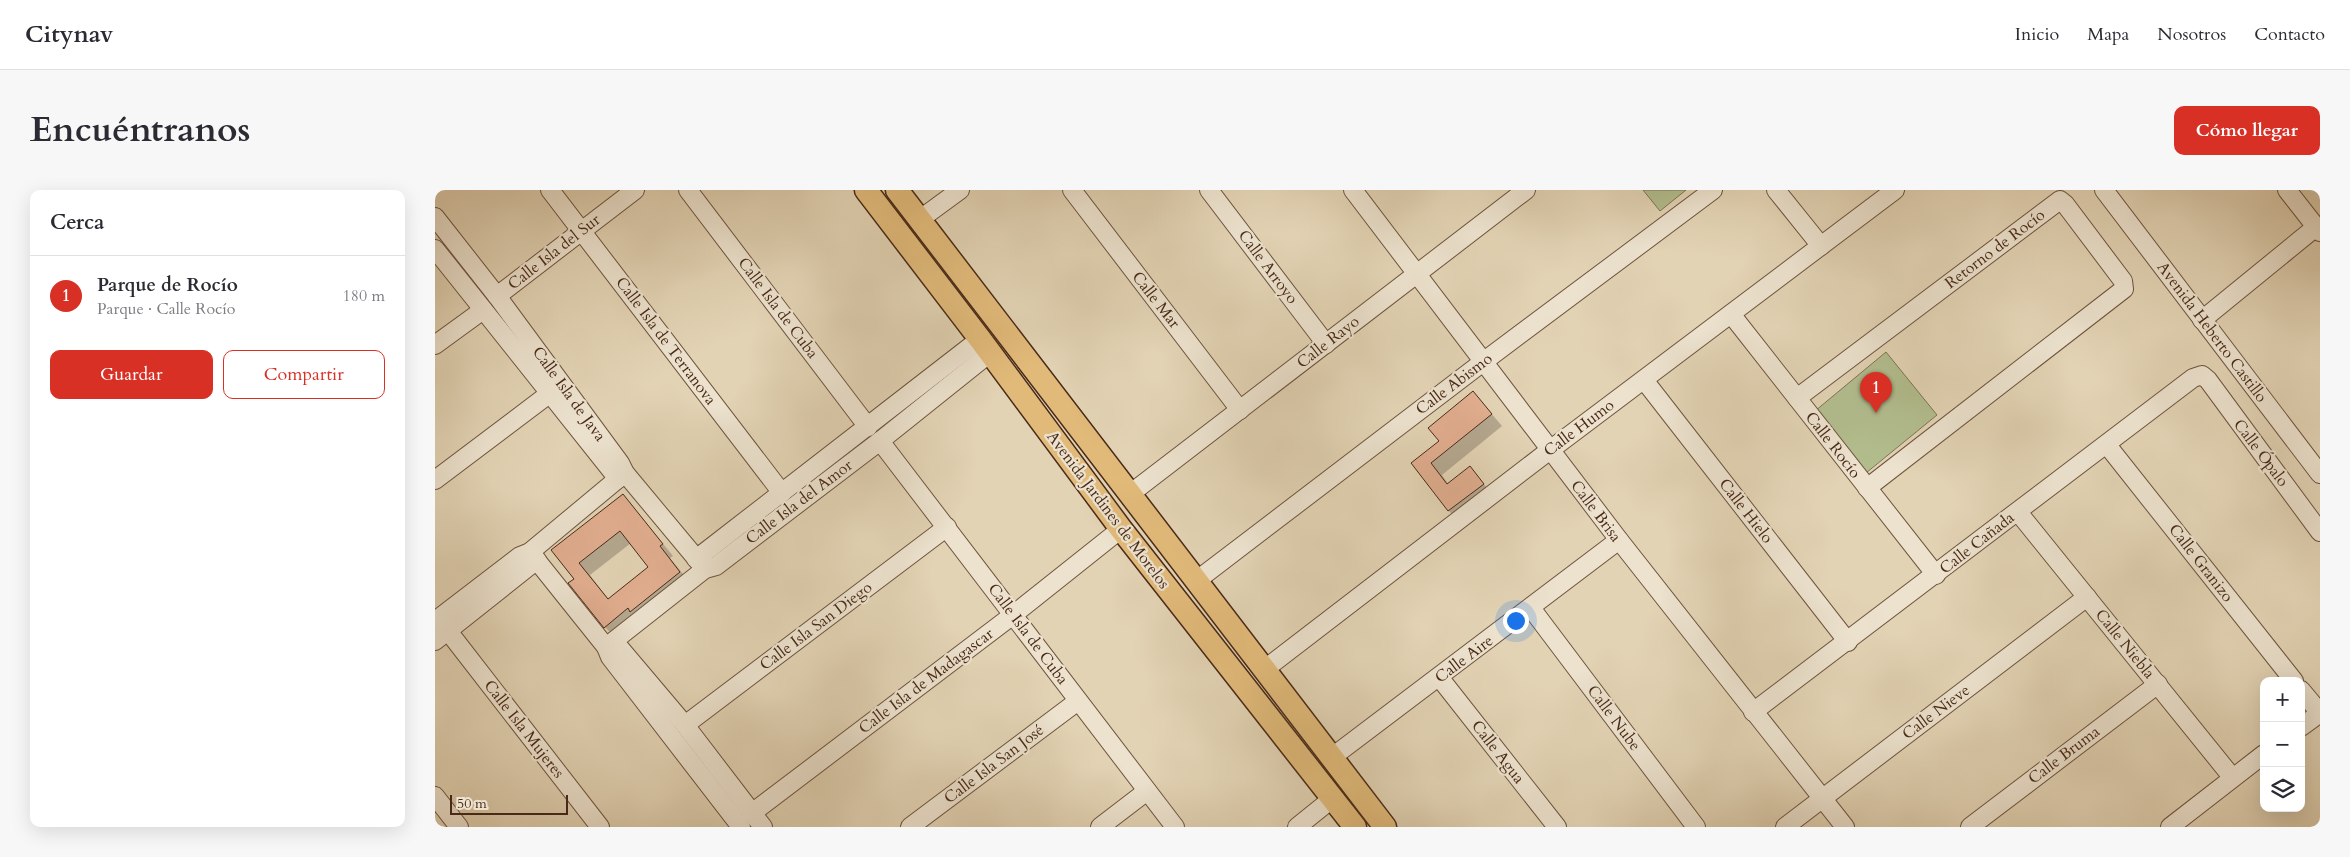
<!DOCTYPE html>
<html lang="es">
<meta charset="utf-8">
<style>
body{margin:0;font-family:Cardo,serif;background:#f7f7f7;color:#2b2b33}
.controls{position:absolute;right:15px;bottom:15px;display:grid;overflow:hidden;border-radius:10px;box-shadow:0 5px 20px #0002}
.controls button{width:45px;height:45px;display:grid;place-items:center;padding:0;border:0;border-bottom:1px solid #e1e1e2;background:#fff;color:#2b2b33;font:25px sans-serif}
.scale{position:absolute;left:15px;bottom:12px;width:118px;box-sizing:border-box;padding-left:5px;border:2px solid #492a18;border-top:0;font-size:14px;line-height:18px;white-space:nowrap;color:#492a18;-webkit-text-stroke:4px #ece2ce;paint-order:stroke}
.you{position:absolute;left:1080px;top:430px;width:18px;height:18px;margin:-12px;border:4px solid #fff;border-radius:50%;background:#1a73e8;box-shadow:0 0 0 8px #1a73e833}
.badge{display:grid;place-items:center;width:32px;height:32px;border-radius:50%;background:#d93025;color:#fff;font-size:16px;font-weight:700}
.pin{position:absolute;translate:-50% -41px;filter:drop-shadow(0 1px 2px #0008)}
.pin::after{content:'';position:absolute;top:26px;width:18px;height:15px;background:inherit;clip-path:polygon(0 0,100% 0,50% 100%)}
.list{margin:0;padding:0;list-style:none}
h2{display:flex;justify-content:space-between;align-items:center;height:65px;margin:0;padding:0 20px;font-size:21px}
h2 small{font-size:16px;font-weight:400;color:#7c7c81}
.list li{display:grid;grid-template-columns:32px 1fr auto;gap:15px;align-items:center;box-sizing:border-box;height:80px;padding:0 20px;border-top:1px solid #e1e1e2}
.list b{display:block;font-size:19px;white-space:nowrap}
.list p{margin:0;font-size:16px;white-space:nowrap;color:#7c7c81}
.list em{font-size:16px;font-style:normal;color:#7c7c81}
.actions{display:flex;gap:10px;padding:15px 20px}
.actions a{flex:1;padding:11px 0;border:1px solid #d93025;border-radius:10px;text-align:center;font-size:18px;color:#d93025}
.actions .main{background:#d93025;color:#fff}
.icon{flex:none;width:28px;height:28px;fill:none;stroke:currentColor;stroke-width:2;stroke-linecap:round;stroke-linejoin:round}
.map{position:relative;flex:none;width:1885px;height:637px;overflow:hidden;border-radius:10px}
header{display:flex;align-items:center;gap:30px;box-sizing:border-box;height:70px;padding:0 25px;background:#fff;border-bottom:1px solid #e1e1e2}
header strong{font-size:24px}
nav{display:flex;gap:28px;margin-inline-start:auto;font-size:18px}
.intro{display:flex;align-items:center;justify-content:space-between;box-sizing:border-box;height:120px;padding:0 30px}
h1{margin:0;font-size:35px}
.button{padding:12px 22px;border-radius:10px;background:#d93025;color:#fff;font-size:18px;font-weight:700}
main{display:flex;gap:30px;padding:0 30px}
aside{flex:1;background:#fff;border-radius:10px;box-shadow:0 5px 20px #0002}
.map>svg:first-child{display:block}
</style>
<header>
<strong>Citynav</strong>
<nav><a>Inicio</a><a>Mapa</a><a>Nosotros</a><a>Contacto</a></nav>
</header>
<div class="intro"><h1>Encuéntranos</h1><a class="button">Cómo llegar</a></div>
<main>
<aside>
<h2>Cerca<small></small></h2>
<ul class="list">
<li><span class="badge">1</span><div><b>Parque de Rocío</b><p>Parque · Calle Rocío</p></div><em>180 m</em></li>
</ul>
<div class="actions"><a class="main">Guardar</a><a>Compartir</a></div>
</aside>
<div class="map">
<svg width="1885" height="637" viewBox="0 0 1885 637">
<rect width="100%" height="100%" fill="#e2d3b4"/>
<filter id="stains"><feTurbulence type="fractalNoise" baseFrequency=".004" numOctaves="4"/><feColorMatrix values="0 0 0 0 .2 0 0 0 0 .09 0 0 0 0 .02 0 0 0 .5 -.17"/></filter>
<radialGradient id="worn" r=".72"><stop offset=".6" stop-color="#630" stop-opacity="0"/><stop offset="1" stop-color="#630" stop-opacity=".3"/></radialGradient>
<!-- green -->
<g fill="#b2bd8e" stroke="#7e7453">
<path d="M 1208,0 L 1251,0 L 1225,21 Z"/>
<path d="M 1451,162 L 1502,225 L 1431,283 L 1380,221 Z"/>
</g>
<!-- shadow -->
<g fill="#0003" fill-rule="evenodd">
<path d="M 1038,202 L 1067,236 L 1007,285 L 1013,294 L 1035,278 L 1059,306 L 1025,332 L 1014,321 L 977,273 L 1006,252 Z"/>
<path d="M 188,305 L 238,366 L 235,368 L 256,394 L 181,448 L 170,437 L 140,389 L 118,360 ZM 196,353 L 215,377 L 174,410 L 155,385 Z"/>
</g>
<!-- building -->
<g fill="#e1ae90" stroke="#492a18" fill-rule="evenodd">
<path d="M 1038,201 L 1057,224 L 996,273 L 1012,294 L 1035,276 L 1049,294 L 1013,321 L 976,273 L 1004,251 L 993,238 Z"/>
<path d="M 188,304 L 228,354 L 225,356 L 245,382 L 195,422 L 193,418 L 169,438 L 133,393 L 139,389 L 116,360 ZM 185,341 L 213,377 L 173,409 L 144,373 Z"/>
</g>
<g fill="none" stroke-linecap="round" stroke-linejoin="round">
<defs>
<g id="minor">
<path d="M 115,0 L 347,303"/>
<path d="M 253,0 L 433,237"/>
<path d="M 637,0 L 805,220"/>
<path d="M 774,0 L 891,154"/>
<path d="M 918,0 L 1184,350 L 1410,637"/>
<path d="M 1341,0 L 1386,56"/>
<path d="M 1669,0 L 1885,284"/>
<path d="M 1852,0 L 1885,42"/>
<path d="M 0,27 L 62,106 L 185,273 L 190,283 L 270,379"/>
<path d="M 484,30 L 525,0"/>
<path d="M 0,59 L 183,289"/>
<path d="M 62,106 L 200,0"/>
<path d="M 1296,124 L 1501,385"/>
<path d="M 1767,130 L 1881,37"/>
<path d="M 0,155 L 48,120"/>
<path d="M 1209,190 L 1413,452"/>
<path d="M 1362,208 L 1625,10 L 1630,14 L 1688,91 L 1689,99 L 1432,298"/>
<path d="M 445,251 L 740,637"/>
<path d="M 1672,255 L 1859,491"/>
<path d="M 0,290 L 114,204"/>
<path d="M 695,304 L 1091,0"/>
<path d="M 1583,322 L 1797,587"/>
<path d="M 95,362 L 171,457 L 175,467 L 306,637"/>
<path d="M 261,369 L 545,149"/>
<path d="M 761,391 L 1048,172 L 1278,0"/>
<path d="M 1096,418 L 1261,637"/>
<path d="M 0,431 L 85,366 L 95,362 L 190,283"/>
<path d="M 13,441 L 165,637"/>
<path d="M 0,451 L 102,370"/>
<path d="M 179,451 L 250,535 L 328,637"/>
<path d="M 171,457 L 270,379 L 281,376 L 445,251 L 555,163"/>
<path d="M 830,479 L 1115,260 L 1460,0"/>
<path d="M 1004,487 L 1122,637"/>
<path d="M 1866,500 L 1885,523 L 1866,537"/>
<path d="M 1318,522 L 1758,188 L 1767,185 L 1773,190 L 1885,342"/>
<path d="M 250,535 L 512,337"/>
<path d="M 896,568 L 1184,350"/>
<path d="M 0,606 L 24,637"/>
<path d="M 317,623 L 578,425 L 686,339"/>
<path d="M 475,637 L 643,511"/>
<path d="M 665,637 L 712,601"/>
<path d="M 862,637 L 898,608"/>
<path d="M 1350,637 L 1652,407"/>
<path d="M 1535,637 L 1723,494"/>
<path d="M 1735,637 L 1829,564"/>
</g>
<g id="major">
<path d="M 431,0 L 545,149 L 686,339 L 920,637"/>
<path d="M 462,0 L 950,637"/>
</g>
</defs>
<!-- minor casing -->
<use href="#minor" stroke="#6f543f" stroke-width="20"/>
<!-- major casing -->
<use href="#major" stroke="#492a18" stroke-width="25"/>
<!-- minor -->
<use href="#minor" stroke="#ece2ce" stroke-width="18"/>
<!-- major -->
<use href="#major" stroke="#e1ba7a" stroke-width="22"/>
</g>
<g text-anchor="middle" dominant-baseline="central" stroke-width="4.5" stroke-linejoin="round" paint-order="stroke">
<!-- street labels -->
<g font-size="16" fill="#492a18" stroke="#ece2ce">
<text transform="translate(1560 59) rotate(-37)">Retorno de Rocío</text>
<text transform="translate(119 62) rotate(-38)">Calle Isla del Sur</text>
<text transform="translate(833 77) rotate(53)">Calle Arroyo</text>
<text transform="translate(721 110) rotate(52)">Calle Mar</text>
<text transform="translate(343 118) rotate(53)">Calle Isla de Cuba</text>
<text transform="translate(1777 142) rotate(53)">Avenida Heberto Castillo</text>
<text transform="translate(231 151) rotate(53)">Calle Isla de Terranova</text>
<text transform="translate(893 152) rotate(-38)">Calle Rayo</text>
<text transform="translate(1019 194) rotate(-37)">Calle Abismo</text>
<text transform="translate(134 204) rotate(54)">Calle Isla de Java</text>
<text transform="translate(1144 238) rotate(-37)">Calle Humo</text>
<text transform="translate(1398 255) rotate(52)">Calle Rocío</text>
<text transform="translate(1826 263) rotate(53)">Calle Ópalo</text>
<text transform="translate(364 312) rotate(-37)">Calle Isla del Amor</text>
<text transform="translate(673 320) rotate(53)">Avenida Jardines de Morelos</text>
<text transform="translate(1161 321) rotate(53)">Calle Brisa</text>
<text transform="translate(1311 321) rotate(52)">Calle Hielo</text>
<text transform="translate(1542 353) rotate(-38)">Calle Cañada</text>
<text transform="translate(1766 373) rotate(52)">Calle Granizo</text>
<text transform="translate(381 436) rotate(-37)">Calle Isla San Diego</text>
<text transform="translate(593 444) rotate(53)">Calle Isla de Cuba</text>
<text transform="translate(1690 454) rotate(51)">Calle Niebla</text>
<text transform="translate(1029 469) rotate(-37)">Calle Aire</text>
<text transform="translate(491 491) rotate(-37)">Calle Isla de Madagascar</text>
<text transform="translate(1501 522) rotate(-37)">Calle Nieve</text>
<text transform="translate(1179 528) rotate(53)">Calle Nube</text>
<text transform="translate(89 539) rotate(52)">Calle Isla Mujeres</text>
<text transform="translate(1063 562) rotate(52)">Calle Agua</text>
<text transform="translate(1629 565) rotate(-37)">Calle Bruma</text>
<text transform="translate(559 574) rotate(-37)">Calle Isla San José</text>
</g>
</g>
<rect width="100%" height="100%" filter="url(#stains)"/>
<rect width="100%" height="100%" fill="url(#worn)"/>
</svg>
<div class="controls">
<button>+</button>
<button>−</button>
<button><svg class="icon" aria-label="layers" viewBox="0 0 24 24"><path d="M12 4l9 5-9 5-9-5zM3 14l9 5 9-5"/></svg></button>
</div>
<div class="scale">50 m</div>
<div class="you"></div>
<div class="pin badge" style="left:1441px;top:223px">1</div>
</div>
</main>
